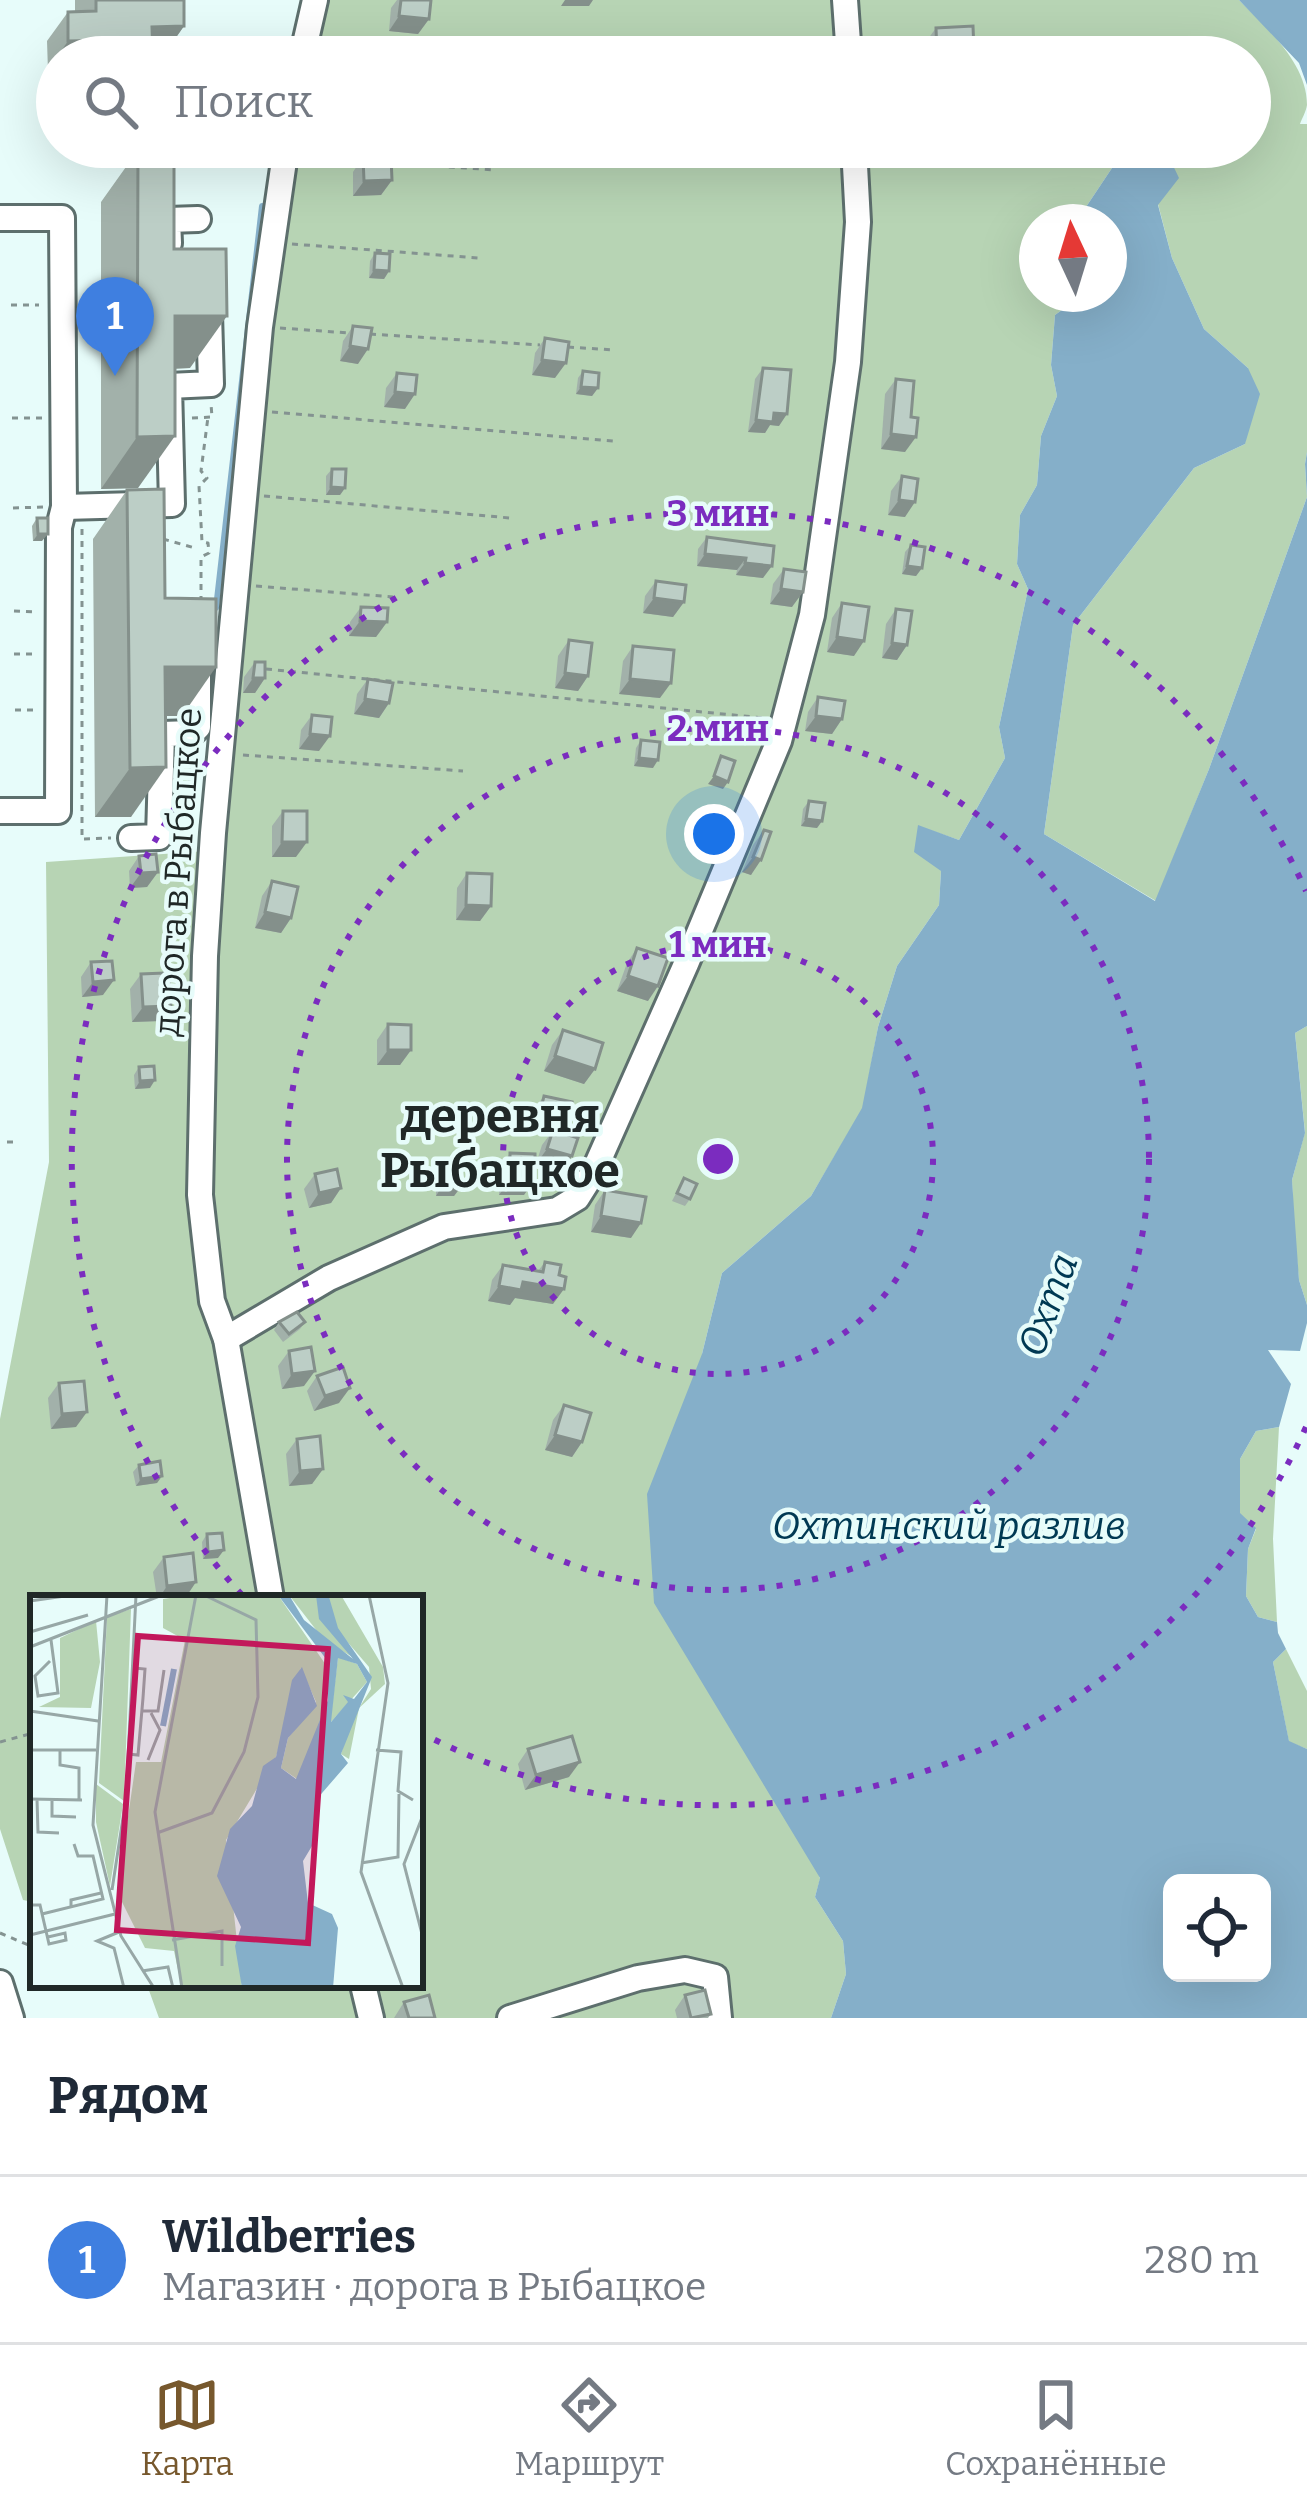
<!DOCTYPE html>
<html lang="ru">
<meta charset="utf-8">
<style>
body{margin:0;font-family:Bitter,serif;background:#f6f6f7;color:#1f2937}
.controls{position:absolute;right:36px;bottom:36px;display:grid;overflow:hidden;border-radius:18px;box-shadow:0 12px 48px #0002}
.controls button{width:108px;height:108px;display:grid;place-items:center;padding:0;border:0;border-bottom:3px solid #e0e1e3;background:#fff;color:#1f2937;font:60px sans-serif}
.compass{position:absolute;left:1019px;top:204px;width:108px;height:108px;border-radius:50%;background:#fff;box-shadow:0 12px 48px #0002;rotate:356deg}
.you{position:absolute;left:714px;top:834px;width:42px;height:42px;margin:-30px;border:9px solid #fff;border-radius:50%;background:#1a73e8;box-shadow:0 0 0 18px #1a73e833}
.badge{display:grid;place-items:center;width:78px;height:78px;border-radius:50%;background:#77582d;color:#fff;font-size:39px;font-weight:700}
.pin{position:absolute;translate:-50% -99px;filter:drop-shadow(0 3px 6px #0008)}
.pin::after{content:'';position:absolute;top:63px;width:42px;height:36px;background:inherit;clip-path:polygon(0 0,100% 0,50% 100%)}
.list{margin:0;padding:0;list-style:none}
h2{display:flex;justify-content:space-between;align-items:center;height:156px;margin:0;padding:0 48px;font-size:51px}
h2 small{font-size:39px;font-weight:400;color:#747a83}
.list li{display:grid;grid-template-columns:78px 1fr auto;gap:36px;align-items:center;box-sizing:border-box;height:168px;padding:0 48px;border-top:3px solid #e0e1e3}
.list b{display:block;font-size:45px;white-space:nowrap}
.list p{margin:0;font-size:39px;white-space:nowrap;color:#747a83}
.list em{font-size:39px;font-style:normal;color:#747a83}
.icon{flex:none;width:66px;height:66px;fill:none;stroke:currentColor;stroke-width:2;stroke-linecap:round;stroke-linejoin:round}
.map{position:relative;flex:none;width:1307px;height:2018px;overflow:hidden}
.search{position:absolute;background:#fff;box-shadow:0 12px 48px #0002;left:36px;right:36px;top:36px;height:132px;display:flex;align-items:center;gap:30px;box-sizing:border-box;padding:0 42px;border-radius:66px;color:#747a83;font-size:45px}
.sheet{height:324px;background:#fff}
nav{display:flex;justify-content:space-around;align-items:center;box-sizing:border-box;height:168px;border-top:3px solid #e0e1e3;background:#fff;font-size:33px;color:#747a83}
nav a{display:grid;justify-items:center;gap:6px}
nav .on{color:#77582d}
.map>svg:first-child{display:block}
</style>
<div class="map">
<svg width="1307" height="2018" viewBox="0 0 1307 2018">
<rect width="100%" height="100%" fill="#e7fcfa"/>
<!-- green -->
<g fill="#b7d4b4">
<path d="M 314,0 L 1239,0 C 1265,27 1307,62 1307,105 C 1306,112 1302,118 1300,124 L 1307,124 L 1307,452 L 1305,464 L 1307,497 L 1209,769 L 1156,901 L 1044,834 L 1073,625 L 1194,468 L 1245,444 L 1248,368 L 1204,329 L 1172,258 L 1158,204 L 1167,153 L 1154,147 L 1250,147 L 1250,57 L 316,57 L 329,2 Z"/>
<path d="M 294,147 L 1126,147 L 1076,222 L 1037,222 L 1037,294 L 1084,294 L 1055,315 L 1051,365 L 1057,396 L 1041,436 L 1037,485 L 1020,515 L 1017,564 L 1028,589 L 999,727 L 1005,758 L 959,840 L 918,826 L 941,871 L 939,905 L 897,966 L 878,1027 L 863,1108 L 811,1196 L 722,1273 L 702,1354 L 820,1879 L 815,1897 L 843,1941 L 846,1974 L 831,2018 L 159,2018 L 147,1985 L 420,1985 L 420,1598 L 33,1598 L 33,1902 L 23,1900 L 0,1829 L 0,1419 L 49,1162 L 46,862 L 222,850 L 271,315 Z"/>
<path d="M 171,742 L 196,742 L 190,807 L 172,806 Z"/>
<path d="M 1307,1026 L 1307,1305 L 1299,1280 L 1294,1229 L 1292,1180 L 1305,1132 L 1295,1033 Z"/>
<path d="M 1279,1427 L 1273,1539 L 1277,1622 L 1258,1617 L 1246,1596 L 1248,1549 L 1256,1529 L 1240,1514 L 1240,1459 L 1256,1431 Z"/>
<path d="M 1286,1649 L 1307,1691 L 1307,1749 L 1289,1742 L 1273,1662 Z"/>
</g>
<!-- water -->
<g fill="#85afc9" fill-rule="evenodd">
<path d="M 1239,0 L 1307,0 L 1307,85 L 1299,63 Z"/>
<path d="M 1126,147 L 1154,147 L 1167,153 L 1179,178 L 1158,205 L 1172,258 L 1204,329 L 1248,368 L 1260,394 L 1245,444 L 1194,468 L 1073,625 L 1044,834 L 1155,901 L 1209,769 L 1307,497 L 1305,464 L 1307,452 L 1307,1026 L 1295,1033 L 1305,1133 L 1292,1180 L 1299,1280 L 1307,1305 L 1307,1323 L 1300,1351 L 1268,1350 L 1291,1384 L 1279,1427 L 1256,1431 L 1240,1459 L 1240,1513 L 1256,1528 L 1248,1549 L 1246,1596 L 1258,1617 L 1277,1622 L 1278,1633 L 1286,1649 L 1273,1662 L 1289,1741 L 1307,1749 L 1307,2018 L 831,2018 L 846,1974 L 843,1941 L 815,1897 L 820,1878 L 654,1603 L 647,1494 L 702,1354 L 722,1273 L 811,1196 L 862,1108 L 878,1027 L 897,966 L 939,905 L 941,871 L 914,852 L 918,825 L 959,840 L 1005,758 L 999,727 L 1028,589 L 1017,564 L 1020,515 L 1037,485 L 1041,436 L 1057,396 L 1051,365 L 1055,315 L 1084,294 L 1109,294 L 1109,222 L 1076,222 ZM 1172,1883 L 1262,1883 L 1262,1973 L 1172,1973 Z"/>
</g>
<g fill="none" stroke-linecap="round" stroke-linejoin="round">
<!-- stream -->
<path stroke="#85afc9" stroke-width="6" d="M 216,608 L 262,206"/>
<defs>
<g id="minor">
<path d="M 845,0 L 849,57"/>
<path d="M 302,57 L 315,0"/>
<path d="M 0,218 L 62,218 L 64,507 L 59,527 L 58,811 L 0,811"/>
<path d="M 169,243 L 168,220 L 198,219"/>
<path d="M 64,507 L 172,504 L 169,386 L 211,384 L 209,313"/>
<path d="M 131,838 L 159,837 L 162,734 L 192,733 L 198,727 L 198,659"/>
<path d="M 226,1339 L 329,1278 L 444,1227 L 557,1210 L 577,1198 L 594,1171 L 686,964 L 779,741 L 812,615 L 848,362 L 858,222 L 854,147"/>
<path d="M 271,1598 L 226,1339 L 212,1301 L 200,1195 L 205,956 L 213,833 L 260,327 L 286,147"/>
<path d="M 0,1983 L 11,2018"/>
<path d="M 363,1985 L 371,2018"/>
<path d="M 510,2018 L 638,1978 L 685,1970 L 715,1977 L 719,2018"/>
</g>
</defs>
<!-- minor casing -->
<use href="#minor" stroke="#5d6f6d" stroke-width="30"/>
<!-- path -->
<g stroke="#849391" stroke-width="3" stroke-dasharray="6 6" stroke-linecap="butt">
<path d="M 305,157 L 361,161"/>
<path d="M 389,163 L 496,170"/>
<path d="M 292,244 L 479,258"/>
<path d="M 11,305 L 39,305"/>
<path d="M 280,328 L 349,333"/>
<path d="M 370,334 L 540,345"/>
<path d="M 568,347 L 614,350"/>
<path d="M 272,412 L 613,441"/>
<path d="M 12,418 L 44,418"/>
<path d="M 192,418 L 212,417 L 211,404"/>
<path d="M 264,496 L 510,518"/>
<path d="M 13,508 L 44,507"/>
<path d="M 82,529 L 82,839 L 111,838"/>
<path d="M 163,539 L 195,548"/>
<path d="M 256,586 L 393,597"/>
<path d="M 201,602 L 201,557 L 209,553 L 208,543 L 202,542 L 199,486 L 207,478 L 201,471 L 208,417"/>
<path d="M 14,611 L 36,612"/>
<path d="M 14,654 L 36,654"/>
<path d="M 266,669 L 764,718"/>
<path d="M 15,710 L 37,710"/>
<path d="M 243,755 L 463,771"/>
<path d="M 184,793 L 189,793 L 191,753"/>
<path d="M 7,1142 L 16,1142"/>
<path d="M 0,1742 L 33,1733"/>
<path d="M 0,1933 L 33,1947"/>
</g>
<!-- minor -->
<use href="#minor" stroke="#fff" stroke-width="24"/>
</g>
<!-- wall -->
<g fill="#a2b1aa">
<path d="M 75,0 L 184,0 L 184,26 L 163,56 L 57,57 L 57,71 L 48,71 L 47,41 L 68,12 L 75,11 Z"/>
<path d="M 397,0 L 431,0 L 429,19 L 418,34 L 389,31 L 391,8 Z"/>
<path d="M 936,28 L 970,57 L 926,57 L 925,43 Z"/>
<path d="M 138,150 L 174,249 L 190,368 L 175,369 L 138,488 L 101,489 L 101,202 Z"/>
<path d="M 363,157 L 392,180 L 381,195 L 353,196 L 353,172 Z"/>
<path d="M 375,253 L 389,271 L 384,279 L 369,278 L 370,261 Z"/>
<path d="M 353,326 L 358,364 L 340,361 L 343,341 Z"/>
<path d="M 545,338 L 555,378 L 532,375 L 535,353 Z"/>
<path d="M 763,368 L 779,426 L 770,425 L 765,433 L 748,432 L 755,379 Z"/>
<path d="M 583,371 L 598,388 L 592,396 L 576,394 L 578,378 Z"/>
<path d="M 397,373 L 405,409 L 384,407 L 386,388 Z"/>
<path d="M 896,379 L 911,417 L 905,452 L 881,449 L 885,394 Z"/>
<path d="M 332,469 L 345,488 L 340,495 L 326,495 L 326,476 Z"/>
<path d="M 902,476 L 905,517 L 888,515 L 891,491 Z"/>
<path d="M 127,490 L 165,598 L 182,716 L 165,716 L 131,817 L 95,817 L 93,539 Z"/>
<path d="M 37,518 L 42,541 L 33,541 L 32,526 Z"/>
<path d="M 707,537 L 774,546 L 763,578 L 736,575 L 737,570 L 697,566 L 698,549 Z"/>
<path d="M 911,545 L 922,568 L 916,576 L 902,574 L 905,552 Z"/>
<path d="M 784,569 L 792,607 L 770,604 L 773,584 Z"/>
<path d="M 656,581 L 684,602 L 673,617 L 643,613 L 645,596 Z"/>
<path d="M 842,603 L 854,656 L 827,652 L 832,618 Z"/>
<path d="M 361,607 L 387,622 L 376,637 L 349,636 L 350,622 Z"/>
<path d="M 896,609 L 907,645 L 897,660 L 882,658 L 886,624 Z"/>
<path d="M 569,640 L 588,676 L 578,691 L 555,688 L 558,656 Z"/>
<path d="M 633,646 L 660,698 L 619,694 L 623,661 Z"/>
<path d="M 255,662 L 265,678 L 255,693 L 243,693 L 244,677 Z"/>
<path d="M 368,679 L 389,703 L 379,718 L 354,714 L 357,694 Z"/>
<path d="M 818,697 L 842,719 L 832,734 L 805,731 L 808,712 Z"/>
<path d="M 312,715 L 319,751 L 299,749 L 301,730 Z"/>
<path d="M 641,740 L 653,768 L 634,766 L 636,748 Z"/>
<path d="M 809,801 L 822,821 L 817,828 L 801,826 L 803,809 Z"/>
<path d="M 283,811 L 296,857 L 272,857 L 272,826 Z"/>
<path d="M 764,830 L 751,875 L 742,872 L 753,845 Z"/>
<path d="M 139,856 L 158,872 L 147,887 L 130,888 L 129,871 Z"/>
<path d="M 467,873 L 491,906 L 480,921 L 456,920 L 457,888 Z"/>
<path d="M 272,881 L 291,918 L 281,933 L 255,928 L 262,896 Z"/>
<path d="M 637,948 L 648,1001 L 617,991 L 627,963 Z"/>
<path d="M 91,962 L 103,995 L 82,997 L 81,977 Z"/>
<path d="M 141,974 L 160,1021 L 132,1022 L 130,989 Z"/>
<path d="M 388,1024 L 411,1050 L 400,1065 L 377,1065 L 377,1040 Z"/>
<path d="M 563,1030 L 595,1069 L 584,1084 L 544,1071 L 552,1045 Z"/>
<path d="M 139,1067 L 150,1088 L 135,1089 L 134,1075 Z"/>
<path d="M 544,1096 L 568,1119 L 559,1132 L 572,1156 L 562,1171 L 536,1164 L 542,1145 L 551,1133 L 530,1128 L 533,1111 Z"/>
<path d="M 510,1153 L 524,1195 L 499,1195 L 500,1168 Z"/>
<path d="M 441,1169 L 460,1188 L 454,1196 L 436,1196 L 436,1177 Z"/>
<path d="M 315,1174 L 341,1188 L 331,1203 L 309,1208 L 304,1189 Z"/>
<path d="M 684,1178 L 690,1199 L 685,1206 L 672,1201 Z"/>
<path d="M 605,1190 L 631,1238 L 591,1232 L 595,1205 Z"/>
<path d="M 545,1262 L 553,1304 L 515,1298 L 510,1305 L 488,1301 L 492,1280 L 503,1265 L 538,1271 Z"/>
<path d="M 279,1322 L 305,1322 L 300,1329 L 283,1342 L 274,1330 Z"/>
<path d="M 289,1351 L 304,1386 L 282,1389 L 278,1366 Z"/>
<path d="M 317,1376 L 339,1403 L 314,1411 L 307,1391 Z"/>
<path d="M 59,1383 L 76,1427 L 51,1429 L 48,1398 Z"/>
<path d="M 564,1405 L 582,1442 L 572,1457 L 545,1450 L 553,1420 Z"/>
<path d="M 297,1439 L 323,1469 L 312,1484 L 289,1486 L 286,1454 Z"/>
<path d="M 139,1465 L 162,1476 L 157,1483 L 136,1486 L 133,1472 Z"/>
<path d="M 207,1534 L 218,1558 L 203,1559 L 202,1542 Z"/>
<path d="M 164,1557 L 186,1597 L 157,1598 L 153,1572 Z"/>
<path d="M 528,1749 L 569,1777 L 525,1790 L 518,1764 Z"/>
<path d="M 685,1995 L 711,2014 L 708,2018 L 677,2018 L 675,2010 Z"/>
<path d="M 404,2002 L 435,2018 L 394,2018 Z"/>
</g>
<!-- shaded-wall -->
<g fill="#84908b">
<path d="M 565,0 L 593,0 L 589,6 L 561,6 Z"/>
<path d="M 399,16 L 429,19 L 418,34 L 389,31 Z"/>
<path d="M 184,26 L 163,56 L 131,56 L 152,27 Z"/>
<path d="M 119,40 L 107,57 L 57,57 L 68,41 Z"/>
<path d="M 974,51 L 970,57 L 935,57 L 937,54 Z"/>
<path d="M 57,58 L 57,71 L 48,71 Z"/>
<path d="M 392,180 L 381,195 L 353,196 L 364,181 Z"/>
<path d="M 374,270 L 389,271 L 384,279 L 369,278 Z"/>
<path d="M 175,316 L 227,316 L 190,368 L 138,369 Z"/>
<path d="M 350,346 L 368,349 L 358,364 L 340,361 Z"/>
<path d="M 542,360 L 566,363 L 555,378 L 532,375 Z"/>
<path d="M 581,387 L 598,388 L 592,396 L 576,394 Z"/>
<path d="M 395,392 L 415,394 L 405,409 L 384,407 Z"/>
<path d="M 774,413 L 787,414 L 779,426 L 770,425 L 765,433 L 748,432 L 756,420 Z"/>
<path d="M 891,434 L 916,437 L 905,452 L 881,449 Z"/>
<path d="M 175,436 L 138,488 L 101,489 L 137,437 Z"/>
<path d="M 331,487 L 345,488 L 340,495 L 326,495 Z"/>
<path d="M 899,500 L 915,502 L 905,517 L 888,515 Z"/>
<path d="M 38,534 L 48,534 L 42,541 L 33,541 Z"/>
<path d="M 705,554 L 746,558 L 737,570 L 697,566 Z"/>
<path d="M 745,563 L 772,566 L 763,578 L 736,575 Z"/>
<path d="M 907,566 L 922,568 L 916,576 L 902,574 Z"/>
<path d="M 781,589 L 803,592 L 792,607 L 770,604 Z"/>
<path d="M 654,598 L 684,602 L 673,617 L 643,613 Z"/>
<path d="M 360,621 L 387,622 L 376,637 L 349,636 Z"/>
<path d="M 837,637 L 864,641 L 854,656 L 827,652 Z"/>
<path d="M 892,643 L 907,645 L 897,660 L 882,658 Z"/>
<path d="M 165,667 L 216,667 L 182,716 L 130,716 Z"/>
<path d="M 565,673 L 588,676 L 578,691 L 555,688 Z"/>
<path d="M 253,678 L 265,678 L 255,693 L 243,693 Z"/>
<path d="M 630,679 L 671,683 L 660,698 L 619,694 Z"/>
<path d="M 365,699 L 389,703 L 379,718 L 354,714 Z"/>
<path d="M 816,716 L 842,719 L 832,734 L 805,731 Z"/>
<path d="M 310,734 L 330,736 L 319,751 L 299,749 Z"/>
<path d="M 639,758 L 658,760 L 653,768 L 634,766 Z"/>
<path d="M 166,767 L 131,817 L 95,817 L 130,768 Z"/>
<path d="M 714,776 L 728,782 L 723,789 L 708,784 Z"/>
<path d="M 806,819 L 822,821 L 817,828 L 801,826 Z"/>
<path d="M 282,842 L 307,842 L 296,857 L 272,857 Z"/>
<path d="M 753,857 L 761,860 L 751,875 L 742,872 Z"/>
<path d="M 158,872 L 147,887 L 130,888 L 141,873 Z"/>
<path d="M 466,905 L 491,906 L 480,921 L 456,920 Z"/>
<path d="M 265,912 L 291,918 L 281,933 L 255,928 Z"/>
<path d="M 628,976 L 658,986 L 648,1001 L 617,991 Z"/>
<path d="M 114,980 L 103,995 L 82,997 L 93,982 Z"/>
<path d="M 171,1006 L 160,1021 L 132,1022 L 143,1007 Z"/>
<path d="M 388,1050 L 411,1050 L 400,1065 L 377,1065 Z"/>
<path d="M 555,1056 L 595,1069 L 584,1084 L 544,1071 Z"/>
<path d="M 155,1080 L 150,1088 L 135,1089 L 140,1081 Z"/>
<path d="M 540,1113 L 568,1119 L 557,1134 L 530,1128 Z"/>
<path d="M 547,1149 L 572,1156 L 562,1171 L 536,1164 Z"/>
<path d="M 510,1180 L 535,1180 L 524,1195 L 499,1195 Z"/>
<path d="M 341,1188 L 331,1203 L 309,1208 L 319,1193 Z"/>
<path d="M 441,1188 L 460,1188 L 454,1196 L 436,1196 Z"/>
<path d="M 601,1216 L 641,1223 L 631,1238 L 591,1232 Z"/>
<path d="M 523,1282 L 564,1289 L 553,1304 L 515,1298 L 510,1305 L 488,1301 L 499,1286 Z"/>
<path d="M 315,1371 L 304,1386 L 282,1389 L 292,1374 Z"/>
<path d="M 350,1388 L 339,1403 L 314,1411 L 325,1396 Z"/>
<path d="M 87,1412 L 76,1427 L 51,1429 L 62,1414 Z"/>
<path d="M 555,1435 L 582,1442 L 572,1457 L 545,1450 Z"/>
<path d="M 323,1469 L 312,1484 L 289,1486 L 300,1471 Z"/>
<path d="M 162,1476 L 157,1483 L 136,1486 L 141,1479 Z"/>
<path d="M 224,1550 L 218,1558 L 203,1559 L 208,1552 Z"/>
<path d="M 196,1582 L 186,1597 L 159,1598 L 167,1586 Z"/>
<path d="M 580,1762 L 569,1777 L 525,1790 L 536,1775 Z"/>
</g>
<!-- building -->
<g fill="#bccec6" stroke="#84908b" stroke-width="3">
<path d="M 96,0 L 184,0 L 184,26 L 152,27 L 153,57 L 120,57 L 119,40 L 68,41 L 68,12 L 96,11 Z"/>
<path d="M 401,0 L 431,0 L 429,19 L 399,16 Z"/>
<path d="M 973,26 L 974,51 L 937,54 L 936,28 Z"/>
<path d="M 138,150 L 174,150 L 174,249 L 226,249 L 227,316 L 175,316 L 175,436 L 137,437 Z"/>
<path d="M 363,157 L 391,157 L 392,180 L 364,181 Z"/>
<path d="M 375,253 L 390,254 L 389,271 L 374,270 Z"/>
<path d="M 353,326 L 372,328 L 368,349 L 350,346 Z"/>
<path d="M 545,338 L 569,342 L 566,363 L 542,360 Z"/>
<path d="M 763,368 L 791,370 L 787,414 L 774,413 L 773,422 L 756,420 Z"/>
<path d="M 583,371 L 599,373 L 598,388 L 581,387 Z"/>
<path d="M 397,373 L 417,375 L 415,394 L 395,392 Z"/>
<path d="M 896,379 L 914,381 L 911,417 L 918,418 L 916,437 L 891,434 Z"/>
<path d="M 332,469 L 346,469 L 345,488 L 331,487 Z"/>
<path d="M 902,476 L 918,479 L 915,502 L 899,500 Z"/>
<path d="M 164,489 L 165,598 L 216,599 L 216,667 L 165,667 L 166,767 L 130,768 L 127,490 Z"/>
<path d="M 37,518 L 48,518 L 48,534 L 38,534 Z"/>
<path d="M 707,537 L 774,546 L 772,566 L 745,563 L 746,558 L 705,554 Z"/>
<path d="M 911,545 L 925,547 L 922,568 L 907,566 Z"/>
<path d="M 784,569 L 806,572 L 803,592 L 781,589 Z"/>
<path d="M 656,581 L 686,585 L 684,602 L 654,598 Z"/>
<path d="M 842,603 L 869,607 L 864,641 L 837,637 Z"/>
<path d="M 361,607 L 388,608 L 387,622 L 360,621 Z"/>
<path d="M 896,609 L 912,611 L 907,645 L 892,643 Z"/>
<path d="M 569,640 L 592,643 L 588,676 L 565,673 Z"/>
<path d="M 633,646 L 674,650 L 671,683 L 630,679 Z"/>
<path d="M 255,662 L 265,662 L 265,678 L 253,678 Z"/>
<path d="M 368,679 L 393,683 L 389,703 L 365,699 Z"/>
<path d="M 818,697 L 845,701 L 842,719 L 816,716 Z"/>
<path d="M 312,715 L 332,717 L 330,736 L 310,734 Z"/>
<path d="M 641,740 L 660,742 L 658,760 L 639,758 Z"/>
<path d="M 721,756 L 735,761 L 728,782 L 714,776 Z"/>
<path d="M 809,801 L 825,803 L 822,821 L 806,819 Z"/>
<path d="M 283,811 L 307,811 L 307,842 L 282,842 Z"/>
<path d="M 764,830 L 771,832 L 761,860 L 753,857 Z"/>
<path d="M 156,854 L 158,872 L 141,873 L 139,856 Z"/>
<path d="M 467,873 L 492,874 L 491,906 L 466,905 Z"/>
<path d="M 272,881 L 298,887 L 291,918 L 265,912 Z"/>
<path d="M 637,948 L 668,958 L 658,986 L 628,976 Z"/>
<path d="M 112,961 L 114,980 L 93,982 L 91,962 Z"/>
<path d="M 164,973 L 164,980 L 169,980 L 171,1006 L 143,1007 L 141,974 Z"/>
<path d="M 388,1024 L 411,1025 L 411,1050 L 388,1050 Z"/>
<path d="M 563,1030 L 603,1043 L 595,1069 L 555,1056 Z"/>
<path d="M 154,1066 L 155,1080 L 140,1081 L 139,1067 Z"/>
<path d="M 544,1096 L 572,1102 L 568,1119 L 540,1113 Z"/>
<path d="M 553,1130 L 578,1138 L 572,1156 L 547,1149 Z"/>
<path d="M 510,1153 L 535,1154 L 535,1180 L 510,1180 Z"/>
<path d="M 337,1169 L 341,1188 L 319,1193 L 315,1174 Z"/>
<path d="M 441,1169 L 459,1169 L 460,1188 L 441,1188 Z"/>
<path d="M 684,1178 L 697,1184 L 690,1199 L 677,1193 Z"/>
<path d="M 605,1190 L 646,1197 L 641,1223 L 601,1216 Z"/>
<path d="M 545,1262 L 561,1265 L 559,1275 L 566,1277 L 564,1289 L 523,1282 L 521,1290 L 499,1286 L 503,1265 L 543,1272 Z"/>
<path d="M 297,1312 L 305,1322 L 289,1334 L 279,1322 Z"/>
<path d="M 311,1347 L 315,1371 L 292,1374 L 289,1351 Z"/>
<path d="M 343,1367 L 350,1388 L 325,1396 L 317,1376 Z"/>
<path d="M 84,1381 L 87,1412 L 62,1414 L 59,1383 Z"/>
<path d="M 564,1405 L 591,1413 L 582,1442 L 555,1435 Z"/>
<path d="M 320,1436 L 323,1469 L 300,1471 L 297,1439 Z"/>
<path d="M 160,1461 L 162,1476 L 141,1479 L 139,1465 Z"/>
<path d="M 222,1533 L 224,1550 L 208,1552 L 207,1534 Z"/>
<path d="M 193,1553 L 196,1582 L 167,1586 L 164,1557 Z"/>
<path d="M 572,1736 L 580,1762 L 536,1775 L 528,1749 Z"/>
<path d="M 705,1990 L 711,2014 L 691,2018 L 685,1995 Z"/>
<path d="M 429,1995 L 435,2018 L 409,2018 L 404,2002 Z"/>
</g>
<!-- distance rings -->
<g fill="none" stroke="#7b2cbf" stroke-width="6" stroke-dasharray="6 12">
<circle cx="718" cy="1159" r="215"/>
<circle cx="718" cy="1159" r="431"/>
<path d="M1306 1427A646 646 0 0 1 425 1735M242 1595A646 646 0 1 1 1306 891"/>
</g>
<g text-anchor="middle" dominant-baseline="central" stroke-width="9" stroke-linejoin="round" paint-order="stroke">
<!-- street labels -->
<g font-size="36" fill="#202827" stroke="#e7fcfa">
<text transform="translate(178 872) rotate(-86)">дорога в Рыбацкое</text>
</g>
<!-- water labels -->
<g font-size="39" font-style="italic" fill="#003953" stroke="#e7fcfa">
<text transform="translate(1048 1305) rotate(-70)">Охта</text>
<text x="949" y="1526">Охтинский разлив</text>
</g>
<!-- district labels -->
<g font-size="48" font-weight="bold" fill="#202827" stroke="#e7fcfa">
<text x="500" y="1116">деревня<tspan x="500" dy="55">Рыбацкое</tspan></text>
</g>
</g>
<!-- overview -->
<g transform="translate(30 1595)">
<rect width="393" height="393" fill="#e7fcfa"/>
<path d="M 159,0 L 248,0 L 300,76 L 293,127 L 267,184 L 251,173 L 258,143 L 286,107 L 271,73 L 246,162 L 196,245 L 212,393 L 152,393 L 144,356 L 115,353 L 87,297 L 106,167 L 131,167 L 155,45 L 133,33 L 133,4 ZM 259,0 L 286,0 L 306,40 L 295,0 L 311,0 L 353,72 L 355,89 L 329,113 L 319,164 L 311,159 L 322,124 L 341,94 L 339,72 L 314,43 L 324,63 L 294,45 ZM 101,14 L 94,206 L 69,188 L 77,22 ZM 66,26 L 70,67 L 61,113 L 9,112 L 30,102 L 30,43 ZM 308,62 L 327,69 L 337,87 L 300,128 ZM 66,189 L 93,209 L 80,291 L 66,227 Z" fill="#b7d4b4"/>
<path d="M 248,0 L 259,0 L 274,25 L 323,64 L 289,24 L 286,0 L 299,2 L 308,33 L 342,82 L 311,159 L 318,168 L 286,205 L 285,246 L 273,266 L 278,308 L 302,319 L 308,333 L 303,393 L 212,393 L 205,351 L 211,332 L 187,281 L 200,234 L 222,211 L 233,171 L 246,162 L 262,85 L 272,72 L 287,111 L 258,143 L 251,173 L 266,184 L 298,105 L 296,64 ZM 308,63 L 327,69 L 337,87 L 324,104 L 313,100 L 318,107 L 301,127 Z" fill="#85afc9" fill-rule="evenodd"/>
<path fill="none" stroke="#85afc9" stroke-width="6" d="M 133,131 L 144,74"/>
<path fill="none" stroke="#97a7a6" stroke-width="3" d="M 77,0 L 63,230 L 91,341 L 124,393M 339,0 L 358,88 L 331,277 L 373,393M 0,6 L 42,0M 0,37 L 58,20M 0,52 L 132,0M 20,66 L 5,81 L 8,101 L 28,98 L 21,45M 0,116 L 68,126M 112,116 L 128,116 L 134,75M 0,155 L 66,155M 30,155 L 30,170 L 49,173 L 49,205M 346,155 L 371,157 L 368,196 L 383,205M 98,159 L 108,160 L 113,103 L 115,74 L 104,73M 118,165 L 130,135 L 121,118M 0,204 L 52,205M 7,204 L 8,237 L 29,238M 22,204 L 22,221 L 46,222M 393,220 L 374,269 L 393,343M 127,238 L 182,218 L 214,157 L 228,102 L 226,25 L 174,0M 331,268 L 368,262 L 369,199M 82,295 L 96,203 L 106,0M 0,310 L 10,310 L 19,349 L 36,345 L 35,338 L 18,342M 41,312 L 41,305 L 71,298M 12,319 L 73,304 L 63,261 L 48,261 L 44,249M 89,337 L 67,346 L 84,353 L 94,393M 0,340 L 85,319M 142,345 L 192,336 L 192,371M 112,376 L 138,372 L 143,393M 152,393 L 125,217 L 166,0"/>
<path fill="#c2185b" fill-opacity="0.15" stroke="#c2185b" stroke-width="6" d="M 108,41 L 298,54 L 278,348 L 87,335 Z"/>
<rect width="393" height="393" fill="none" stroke="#202827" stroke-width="6"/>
</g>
<circle cx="718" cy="1159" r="18" fill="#7b2cbf" stroke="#e7fcfa" stroke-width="6"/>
<g font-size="36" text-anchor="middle" font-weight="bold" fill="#7b2cbf" stroke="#e7fcfa" stroke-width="9" stroke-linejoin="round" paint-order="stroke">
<text x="718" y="526">3 мин</text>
<text x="718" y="741">2 мин</text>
<text x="718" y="957">1 мин</text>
</g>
</svg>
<div class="controls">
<button><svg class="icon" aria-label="locate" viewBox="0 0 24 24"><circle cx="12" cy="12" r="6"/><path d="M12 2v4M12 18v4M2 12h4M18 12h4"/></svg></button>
</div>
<svg class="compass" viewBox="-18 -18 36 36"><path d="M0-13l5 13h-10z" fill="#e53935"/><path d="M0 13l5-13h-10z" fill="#747a83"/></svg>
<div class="you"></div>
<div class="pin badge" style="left:115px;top:376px;background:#3f7fe0">1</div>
<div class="search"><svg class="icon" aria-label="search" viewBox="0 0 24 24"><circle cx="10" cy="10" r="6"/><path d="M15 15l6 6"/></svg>Поиск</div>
</div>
<section class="sheet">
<h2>Рядом<small></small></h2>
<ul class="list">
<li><span class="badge" style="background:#3f7fe0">1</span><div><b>Wildberries</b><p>Магазин · дорога в Рыбацкое</p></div><em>280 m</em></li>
</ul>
</section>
<nav>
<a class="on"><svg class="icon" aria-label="map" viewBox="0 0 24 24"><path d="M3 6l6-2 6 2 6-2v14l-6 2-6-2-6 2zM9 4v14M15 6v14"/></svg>Карта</a>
<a><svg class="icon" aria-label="directions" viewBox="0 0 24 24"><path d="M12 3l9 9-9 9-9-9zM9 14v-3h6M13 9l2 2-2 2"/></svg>Маршрут</a>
<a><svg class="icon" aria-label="saved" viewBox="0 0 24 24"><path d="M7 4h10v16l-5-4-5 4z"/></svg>Сохранённые</a>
</nav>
